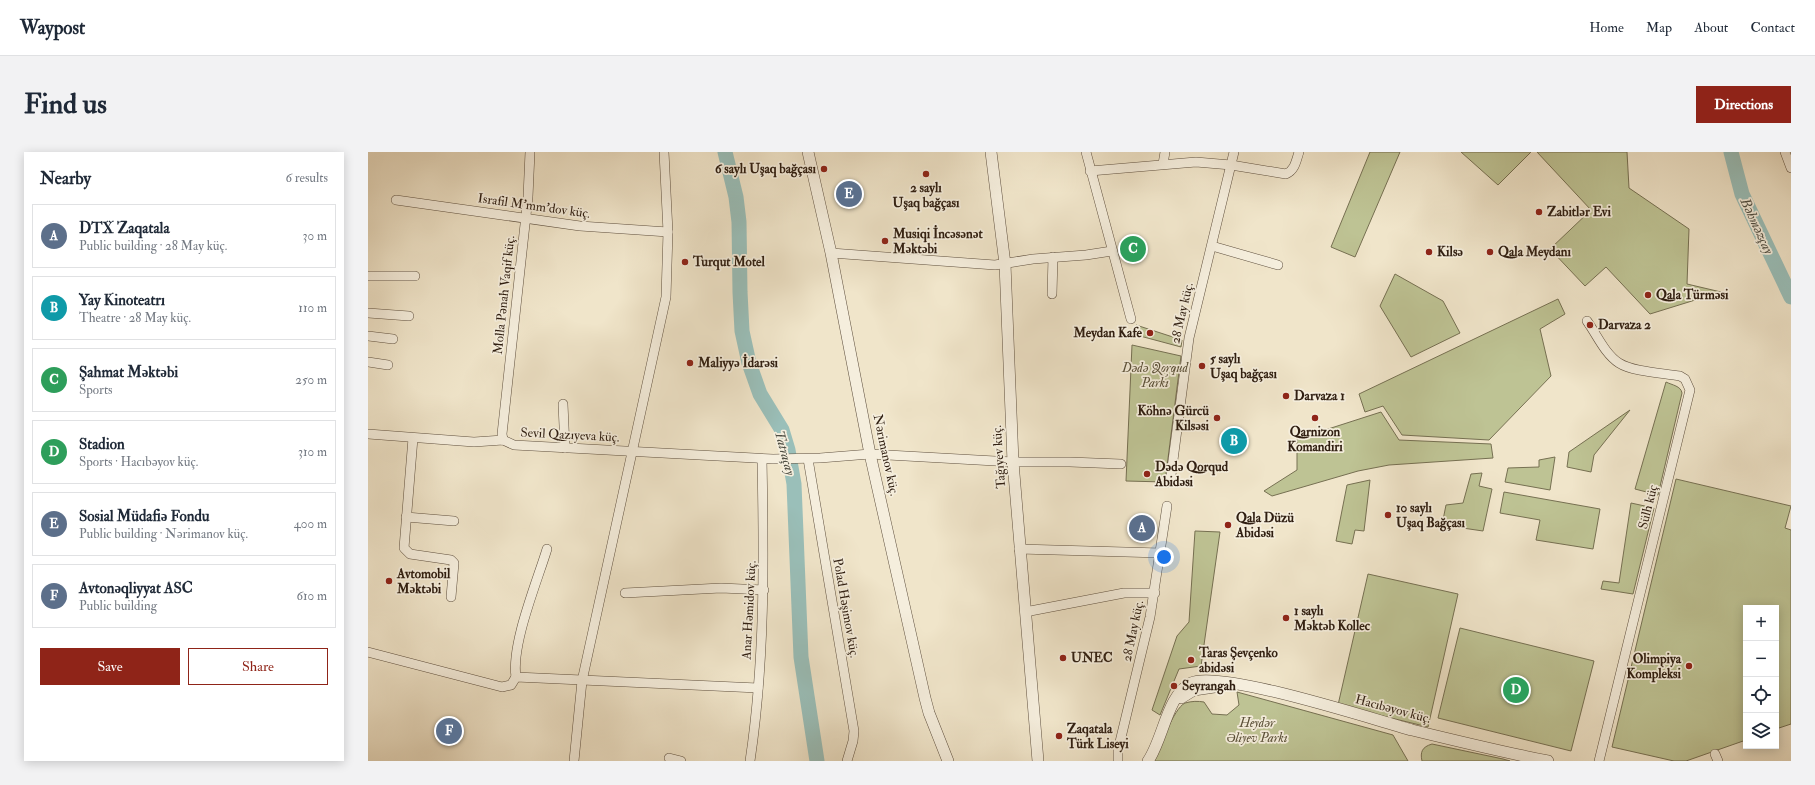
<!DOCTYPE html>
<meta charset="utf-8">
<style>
body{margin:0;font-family:"IM FELL Double Pica",serif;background:#f2f2f3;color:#1f2937}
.controls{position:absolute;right:12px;bottom:12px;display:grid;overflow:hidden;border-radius:0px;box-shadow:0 2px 10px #0003}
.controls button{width:36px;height:36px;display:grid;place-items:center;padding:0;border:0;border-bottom:1px solid #e0e1e3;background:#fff;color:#1f2937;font:20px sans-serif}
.you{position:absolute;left:796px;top:405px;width:14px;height:14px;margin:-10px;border:3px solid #fff;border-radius:50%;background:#1a73e8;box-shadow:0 0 0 6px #1a73e833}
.badge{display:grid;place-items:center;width:26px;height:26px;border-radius:50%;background:#8f2418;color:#fff;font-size:13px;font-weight:700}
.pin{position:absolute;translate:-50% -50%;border:2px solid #fff;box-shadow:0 1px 4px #0006}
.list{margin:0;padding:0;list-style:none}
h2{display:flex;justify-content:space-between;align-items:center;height:52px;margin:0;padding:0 16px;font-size:17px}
h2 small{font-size:13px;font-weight:400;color:#747a83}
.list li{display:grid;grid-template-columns:26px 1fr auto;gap:12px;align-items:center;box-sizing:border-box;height:64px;margin:0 8px 8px;padding:0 8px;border:1px solid #e0e1e3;border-radius:0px}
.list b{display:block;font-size:15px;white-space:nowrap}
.list p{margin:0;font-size:13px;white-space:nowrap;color:#747a83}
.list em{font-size:13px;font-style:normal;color:#747a83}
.actions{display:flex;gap:8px;padding:12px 16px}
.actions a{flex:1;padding:9px 0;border:1px solid #8f2418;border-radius:0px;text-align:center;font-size:14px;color:#8f2418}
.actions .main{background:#8f2418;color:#fff}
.icon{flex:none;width:22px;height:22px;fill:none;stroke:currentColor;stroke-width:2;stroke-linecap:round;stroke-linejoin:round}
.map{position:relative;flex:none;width:1423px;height:609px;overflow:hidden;border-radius:0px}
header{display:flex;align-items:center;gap:24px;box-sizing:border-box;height:56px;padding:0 20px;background:#fff;border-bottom:1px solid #e0e1e3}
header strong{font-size:19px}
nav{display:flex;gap:22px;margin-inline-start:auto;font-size:14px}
.intro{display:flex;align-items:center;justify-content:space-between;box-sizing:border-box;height:96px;padding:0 24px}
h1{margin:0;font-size:28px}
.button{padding:10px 18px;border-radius:0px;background:#8f2418;color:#fff;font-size:14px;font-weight:700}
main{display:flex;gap:24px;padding:0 24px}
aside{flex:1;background:#fff;border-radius:0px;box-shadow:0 2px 10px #0003}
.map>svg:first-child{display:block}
</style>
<header>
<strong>Waypost</strong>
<nav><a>Home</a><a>Map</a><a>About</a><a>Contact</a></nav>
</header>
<div class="intro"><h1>Find us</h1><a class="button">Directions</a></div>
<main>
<aside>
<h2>Nearby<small>6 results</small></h2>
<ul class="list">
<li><span class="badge" style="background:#5c6f8a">A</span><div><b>DTX Zaqatala</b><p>Public building · 28 May küç.</p></div><em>30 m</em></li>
<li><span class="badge" style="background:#0f9aa8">B</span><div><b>Yay Kinoteatrı</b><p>Theatre · 28 May küç.</p></div><em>110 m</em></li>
<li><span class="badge" style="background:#2e9e5b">C</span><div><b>Şahmat Məktəbi</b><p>Sports</p></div><em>250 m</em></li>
<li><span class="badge" style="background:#2e9e5b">D</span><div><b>Stadion</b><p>Sports · Hacıbəyov küç.</p></div><em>310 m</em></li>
<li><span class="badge" style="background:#5c6f8a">E</span><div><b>Sosial Müdafiə Fondu</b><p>Public building · Nərimanov küç.</p></div><em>400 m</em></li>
<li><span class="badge" style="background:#5c6f8a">F</span><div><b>Avtonəqliyyat ASC</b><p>Public building</p></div><em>610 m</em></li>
</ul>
<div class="actions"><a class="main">Save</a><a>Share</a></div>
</aside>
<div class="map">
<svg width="1423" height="609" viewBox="0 0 1423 609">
<rect width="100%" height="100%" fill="#f0e5ca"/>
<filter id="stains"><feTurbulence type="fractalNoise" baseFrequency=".005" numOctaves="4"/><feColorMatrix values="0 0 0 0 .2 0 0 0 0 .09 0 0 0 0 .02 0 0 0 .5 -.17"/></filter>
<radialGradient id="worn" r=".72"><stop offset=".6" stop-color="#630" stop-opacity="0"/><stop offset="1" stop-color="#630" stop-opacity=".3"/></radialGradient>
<!-- green -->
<g fill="#bec394" stroke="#767052">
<path d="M 1002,0 L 1032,0 L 987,105 L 963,95 Z"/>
<path d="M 1093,0 L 1163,0 L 1130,33 Z"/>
<path d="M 1169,0 L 1259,0 L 1261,36 L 1321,77 L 1319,132 L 1353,140 L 1282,162 L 1238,115 L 1217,134 L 1182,97 L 1223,58 Z"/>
<path d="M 1027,122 L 1075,149 L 1092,181 L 1043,205 L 1012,154 Z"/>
<path d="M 1190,147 L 1197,162 L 1172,177 L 1183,224 L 1121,288 L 1034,283 L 1015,254 L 997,260 L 991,242 Z"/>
<path d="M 768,173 L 814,188 L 813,195 L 772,184 Z"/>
<path d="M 764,193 L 813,204 L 797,330 L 758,329 Z"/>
<path d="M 1298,230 C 1304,233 1313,234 1314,241 L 1290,343 L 1267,337 Z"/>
<path d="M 1262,258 L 1226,303 L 1223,320 L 1199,315 L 1201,300 Z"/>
<path d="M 1013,260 L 1031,288 L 1123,292 L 1125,306 L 1021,313 L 990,319 L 904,344 L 896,339 L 929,318 L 929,287 Z"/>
<path d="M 1187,305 L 1182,338 L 1137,330 L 1140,316 L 1171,315 L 1171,308 Z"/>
<path d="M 1114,321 L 1111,334 L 1124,337 L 1115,379 L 1074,373 L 1078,353 L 1095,351 L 1103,322 Z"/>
<path d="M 1308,327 L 1423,354 L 1417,376 L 1423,378 L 1423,572 L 1408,577 L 1408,456 L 1378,456 L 1378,588 L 1318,609 L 1306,609 L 1244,595 Z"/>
<path d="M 1002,328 L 996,379 L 987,378 L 984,392 L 968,389 L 979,333 Z"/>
<path d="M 1136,340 L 1232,357 L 1225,397 L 1168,388 L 1172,368 L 1132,361 Z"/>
<path d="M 1263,351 L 1286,356 L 1265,442 L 1233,437 L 1235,429 L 1251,431 Z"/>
<path d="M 827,379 L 852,380 L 833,514 L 811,517 L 792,563 L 784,558 L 809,484 L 821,470 Z"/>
<path d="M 1000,422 L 1090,442 L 1060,575 L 970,553 Z"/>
<path d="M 1092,476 L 1226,509 L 1203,599 L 1070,566 Z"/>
<path d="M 869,540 L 1025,583 L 1040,609 L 786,609 C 792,596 805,557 817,551 C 824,549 830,549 836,550 L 844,562 L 859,563 L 871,553 Z"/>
<path d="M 1064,592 L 1135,607 L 1142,609 L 1054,609 C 1052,600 1054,595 1064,592 Z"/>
</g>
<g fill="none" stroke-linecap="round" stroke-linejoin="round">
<!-- river -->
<g stroke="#9abfb9" stroke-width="15">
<path d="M 357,0 L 368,45 L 371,70 L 372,140 L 374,179 L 381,211 L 392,242 L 414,278 L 420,298 L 426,332 L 433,505 L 449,609"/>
<path d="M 1363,0 L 1374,42 L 1423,145"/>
</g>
<defs>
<g id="minor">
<path d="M 718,0 L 763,167"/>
<path d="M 1417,0 L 1423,16"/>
<path d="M 795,12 L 797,0"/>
<path d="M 722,19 L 828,10 L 863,13 L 918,22 C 927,18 928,9 931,0"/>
<path d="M 28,48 L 212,74 L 300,80"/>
<path d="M 844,94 L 910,113"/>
<path d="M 463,101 L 627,113 L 665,107 L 718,103 L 744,99"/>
<path d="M 0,124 L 47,124"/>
<path d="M 684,142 L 685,105"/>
<path d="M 0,161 L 41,164"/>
<path d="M 1219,169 C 1229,183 1237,202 1251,211 C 1265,220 1295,221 1312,224 L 1317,227 L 1322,238 L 1231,609"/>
<path d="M 0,184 L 25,187"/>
<path d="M 0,210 L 20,213"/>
<path d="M 195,252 L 197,296"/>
<path d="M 0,282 L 106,290 L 135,288 L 146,293 L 405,307 L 452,306 L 502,302 L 645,310 L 702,310 L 753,312"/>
<path d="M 45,286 L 36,396 L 42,402 L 83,408 L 86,411 L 83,445"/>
<path d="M 135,288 L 134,282 L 160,45 L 162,0"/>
<path d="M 440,307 L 486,579 L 485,589 L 479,609"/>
<path d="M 802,331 L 821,186 L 866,0"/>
<path d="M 38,365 L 86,369"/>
<path d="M 651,397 L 793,401"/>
<path d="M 257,441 L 353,436 L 396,438"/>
<path d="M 657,460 L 756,441 L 787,441"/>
<path d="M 0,500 L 134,535 L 143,533 L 148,525 L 390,536"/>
<path d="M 148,525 C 143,492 169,430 179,397"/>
<path d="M 1347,602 L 1350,609"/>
<path d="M 301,606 L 313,609"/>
<path d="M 206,609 L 214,529 L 298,145 L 300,80 L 296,0"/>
<path d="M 382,609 C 397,509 396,408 394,307"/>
<path d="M 750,609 L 750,598 L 782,465 L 799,354"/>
</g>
<g id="tertiary">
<path d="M 440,0 L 463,101 L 502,302 L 557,546 L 561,561 L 580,609"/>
<path d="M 623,0 L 637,112 L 645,310 L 670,609"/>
<path d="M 813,546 L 826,538 L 853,534"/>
<path d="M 780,609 C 795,588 799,543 823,531 C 851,517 1007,568 1044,578 C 1089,589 1134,600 1180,609"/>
</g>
</defs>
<!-- minor casing -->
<use href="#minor" stroke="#5f503f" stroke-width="10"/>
<!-- tertiary casing -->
<use href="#tertiary" stroke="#5f503f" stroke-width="12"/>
<!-- minor -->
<use href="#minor" stroke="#f5eedd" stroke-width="9"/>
<!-- tertiary -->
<use href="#tertiary" stroke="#f5eedd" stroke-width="11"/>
</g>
<!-- markers -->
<g fill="#8f2418" stroke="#f5eedd" stroke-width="1.5">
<circle cx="456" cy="17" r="4"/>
<circle cx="558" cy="22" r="4"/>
<circle cx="1171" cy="60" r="4"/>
<circle cx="517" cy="89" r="4"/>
<circle cx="1061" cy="100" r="4"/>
<circle cx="1122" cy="100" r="4"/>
<circle cx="317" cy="110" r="4"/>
<circle cx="1280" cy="143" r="4"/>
<circle cx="1222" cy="173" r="4"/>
<circle cx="782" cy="181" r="4"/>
<circle cx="322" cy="211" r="4"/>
<circle cx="834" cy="214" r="4"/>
<circle cx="918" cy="244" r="4"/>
<circle cx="849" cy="266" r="4"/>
<circle cx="947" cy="266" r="4"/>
<circle cx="779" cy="322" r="4"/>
<circle cx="1020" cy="363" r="4"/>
<circle cx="860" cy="373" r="4"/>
<circle cx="21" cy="429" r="4"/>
<circle cx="918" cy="466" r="4"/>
<circle cx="695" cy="506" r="4"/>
<circle cx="823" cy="508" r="4"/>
<circle cx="1321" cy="514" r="4"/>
<circle cx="806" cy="534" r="4"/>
<circle cx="691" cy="584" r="4"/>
</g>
<g text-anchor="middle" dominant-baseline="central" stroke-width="3.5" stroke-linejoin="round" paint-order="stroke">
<!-- poi labels -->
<g font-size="13" font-weight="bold" fill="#2f1e11" stroke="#f5eedd" text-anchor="start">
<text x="448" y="17" text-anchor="end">6 saylı Uşaq bağçası</text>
<text x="558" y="36" text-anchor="middle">2 saylı<tspan x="558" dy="15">Uşaq bağçası</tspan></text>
<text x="1179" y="60">Zabitlər Evi</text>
<text x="525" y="82">Musiqi İncəsənət<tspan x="525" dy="15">Məktəbi</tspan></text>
<text x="1069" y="100">Kilsə</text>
<text x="1130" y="100">Qala Meydanı</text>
<text x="325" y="110">Turqut Motel</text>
<text x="1288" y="143">Qala Türməsi</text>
<text x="1230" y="173">Darvaza 2</text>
<text x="774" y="181" text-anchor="end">Meydan Kafe</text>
<text x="842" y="207">5 saylı<tspan x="842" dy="15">Uşaq bağçası</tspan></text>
<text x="330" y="211">Maliyyə İdarəsi</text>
<text x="926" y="244">Darvaza 1</text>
<text x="841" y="259" text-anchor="end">Köhnə Gürcü<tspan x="841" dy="15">Kilsəsi</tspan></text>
<text x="947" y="280" text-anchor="middle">Qarnizon<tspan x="947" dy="15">Komandiri</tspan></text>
<text x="787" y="315">Dədə Qorqud<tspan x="787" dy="15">Abidəsi</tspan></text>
<text x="1028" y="356">10 saylı<tspan x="1028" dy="15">Uşaq Bağçası</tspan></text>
<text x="868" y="366">Qala Düzü<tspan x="868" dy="15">Abidəsi</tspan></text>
<text x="29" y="422">Avtomobil<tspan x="29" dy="15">Məktəbi</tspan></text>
<text x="926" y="459">1 saylı<tspan x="926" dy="15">Məktəb Kollec</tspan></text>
<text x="831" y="501">Taras Şevçenko<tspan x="831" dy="15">abidəsi</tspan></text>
<text x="703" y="506">UNEC</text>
<text x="1313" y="507" text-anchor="end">Olimpiya<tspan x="1313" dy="15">Kompleksi</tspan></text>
<text x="814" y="534">Seyrangah</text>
<text x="699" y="577">Zaqatala<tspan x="699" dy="15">Türk Liseyi</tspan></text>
</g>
<!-- street labels -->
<g font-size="13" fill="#2f1e11" stroke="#f5eedd">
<text transform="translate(166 54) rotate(8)">Israfil M'mm'dov küç.</text>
<text transform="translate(136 143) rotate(-84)">Molla Pənah Vaqif küç.</text>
<text transform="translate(814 161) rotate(-77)">28 May küç.</text>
<text transform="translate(202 283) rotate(3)">Sevil Qazıyeva küç.</text>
<text transform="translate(518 303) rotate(78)">Nərimanov küç.</text>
<text transform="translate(631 305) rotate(-94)">Tağıyev küç.</text>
<text transform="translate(1280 355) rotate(-76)">Sülh küç</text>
<text transform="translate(478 456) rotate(80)">Polad Həşimov küç.</text>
<text transform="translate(381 458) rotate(-87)">Anar Həmidov küç.</text>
<text transform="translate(765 479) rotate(-78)">28 May küç.</text>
<text transform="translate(1025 557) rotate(15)">Hacıbəyov küç.</text>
</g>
<!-- park labels -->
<g font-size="13" font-style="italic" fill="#5a5038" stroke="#f5eedd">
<text x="787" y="216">Dədə Qorqud<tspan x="787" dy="15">Parkı</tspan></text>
<text x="889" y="571">Heydər<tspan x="889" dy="15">Əliyev Parkı</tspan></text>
</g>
<!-- water labels -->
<g font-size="14" font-style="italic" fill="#4f4e43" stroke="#f5eedd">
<text transform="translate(1389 74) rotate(65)">Bəhməzçay</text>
<text transform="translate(417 301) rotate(75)">Tatraçay</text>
</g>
</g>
<rect width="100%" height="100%" filter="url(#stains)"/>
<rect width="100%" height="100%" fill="url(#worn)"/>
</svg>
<div class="controls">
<button>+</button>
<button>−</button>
<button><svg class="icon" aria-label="locate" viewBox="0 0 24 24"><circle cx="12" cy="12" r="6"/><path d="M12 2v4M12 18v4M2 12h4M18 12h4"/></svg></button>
<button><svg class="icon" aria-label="layers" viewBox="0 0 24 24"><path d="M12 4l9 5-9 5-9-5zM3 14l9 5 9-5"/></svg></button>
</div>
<div class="you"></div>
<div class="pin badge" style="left:774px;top:376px;background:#5c6f8a">A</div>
<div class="pin badge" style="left:866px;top:289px;background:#0f9aa8">B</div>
<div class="pin badge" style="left:765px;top:97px;background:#2e9e5b">C</div>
<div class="pin badge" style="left:1148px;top:538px;background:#2e9e5b">D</div>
<div class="pin badge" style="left:481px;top:42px;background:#5c6f8a">E</div>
<div class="pin badge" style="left:81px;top:579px;background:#5c6f8a">F</div>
</div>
</main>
